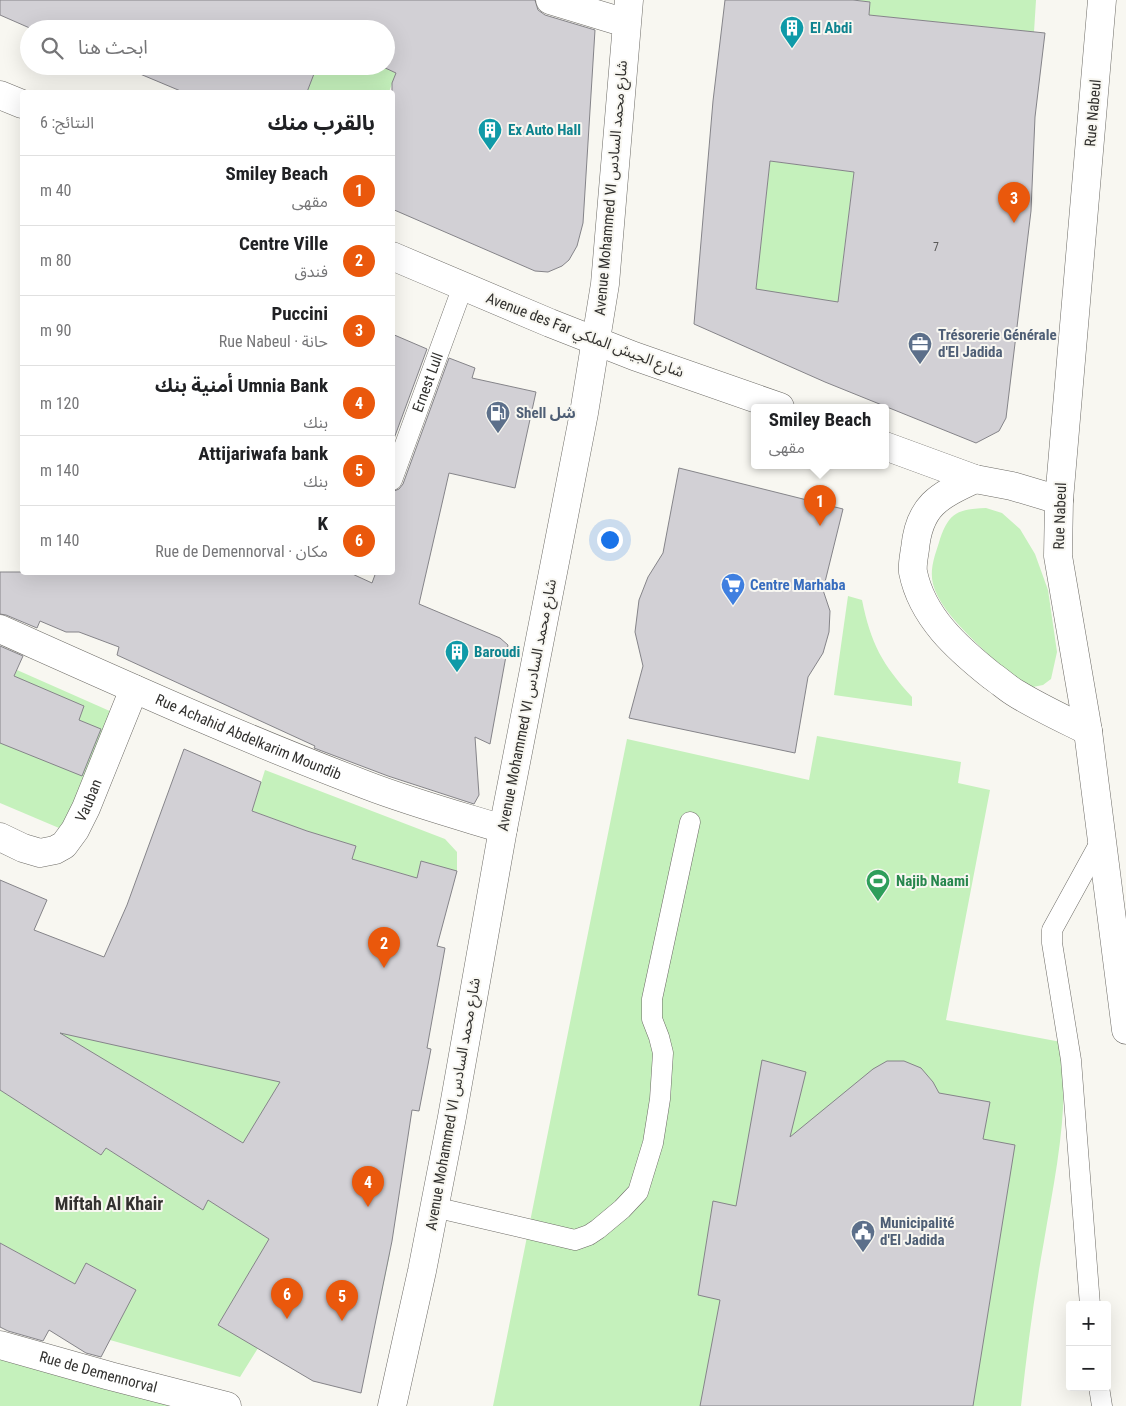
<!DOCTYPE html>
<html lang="ar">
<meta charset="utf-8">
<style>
body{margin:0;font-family:"Roboto Condensed","Noto Sans Arabic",sans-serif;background:#f6f6f6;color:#202124;direction:rtl}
.controls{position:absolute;right:15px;bottom:15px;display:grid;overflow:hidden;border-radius:5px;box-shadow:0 5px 20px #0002}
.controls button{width:45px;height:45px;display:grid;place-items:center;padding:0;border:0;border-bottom:1px solid #e0e0e0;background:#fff;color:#202124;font:25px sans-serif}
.you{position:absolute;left:609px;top:539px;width:18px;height:18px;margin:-12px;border:4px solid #fff;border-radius:50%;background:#1a73e8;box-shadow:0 0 0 8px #1a73e833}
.badge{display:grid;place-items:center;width:32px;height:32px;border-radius:50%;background:#ea580c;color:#fff;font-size:16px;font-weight:700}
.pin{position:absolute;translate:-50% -41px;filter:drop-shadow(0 1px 2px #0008)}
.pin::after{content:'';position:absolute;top:26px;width:18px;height:15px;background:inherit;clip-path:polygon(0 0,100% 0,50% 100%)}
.popup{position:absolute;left:751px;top:404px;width:138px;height:65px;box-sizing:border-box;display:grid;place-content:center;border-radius:5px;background:#fff;filter:drop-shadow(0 1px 4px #0005);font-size:16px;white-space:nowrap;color:#757577}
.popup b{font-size:19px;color:#202124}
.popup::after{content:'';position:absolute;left:50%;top:100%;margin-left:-10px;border:10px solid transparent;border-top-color:#fff}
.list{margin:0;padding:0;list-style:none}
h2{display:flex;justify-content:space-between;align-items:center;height:65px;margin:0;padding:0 20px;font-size:21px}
h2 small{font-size:16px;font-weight:400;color:#757577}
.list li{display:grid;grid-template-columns:32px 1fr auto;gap:15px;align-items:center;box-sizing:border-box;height:70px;padding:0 20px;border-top:1px solid #e0e0e0}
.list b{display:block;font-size:19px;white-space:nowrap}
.list p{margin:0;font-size:16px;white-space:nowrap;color:#757577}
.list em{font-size:16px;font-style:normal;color:#757577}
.icon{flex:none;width:28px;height:28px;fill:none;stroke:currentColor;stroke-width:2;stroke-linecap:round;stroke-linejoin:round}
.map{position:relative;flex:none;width:1126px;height:1406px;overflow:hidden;direction:ltr}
.search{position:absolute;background:#fff;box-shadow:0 5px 20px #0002;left:20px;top:20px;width:375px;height:55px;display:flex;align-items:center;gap:12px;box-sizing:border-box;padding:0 18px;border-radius:28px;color:#757577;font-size:19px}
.panel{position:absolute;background:#fff;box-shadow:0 5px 20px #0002;left:20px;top:90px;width:375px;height:485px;border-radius:5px;direction:rtl}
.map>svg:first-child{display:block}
</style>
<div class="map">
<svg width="1126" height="1406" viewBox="0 0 1126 1406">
<rect width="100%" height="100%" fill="#f8f7f1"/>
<!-- green -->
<g fill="#c5f1bc">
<path d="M 854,0 L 1036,0 L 1034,32 L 869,15 L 870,2 Z"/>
<path d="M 317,66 L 381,66 L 396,73 L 389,92 L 307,92 Z"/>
<path d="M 770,161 L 854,172 L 840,283 L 863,349 L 756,289 Z"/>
<path d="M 986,508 L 1002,513 L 1020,529 L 1035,554 L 1048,590 L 1057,652 L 1051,679 L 1043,685 L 1033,687 L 1021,684 C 996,660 941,617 933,584 C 929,568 936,553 940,539 C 949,512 959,509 986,508 Z"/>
<path d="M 848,596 L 862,600 C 871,644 882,664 912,697 L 912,706 L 834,695 Z"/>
<path d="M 17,670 L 112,712 L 67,826 L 59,828 L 0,803 L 0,705 Z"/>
<path d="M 817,736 L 961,762 L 958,783 L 990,790 L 946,1020 L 1061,1042 C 1070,1108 1055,1176 1044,1241 C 1034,1296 1027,1351 1021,1406 L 493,1406 L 627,739 L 809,780 Z"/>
<path d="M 265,770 L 445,839 L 457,852 L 457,871 L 421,862 L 417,878 L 352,859 L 355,846 L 307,831 L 252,811 Z"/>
<path d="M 0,992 L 304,1087 L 243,1143 L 144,1083 L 139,1091 Z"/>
<path d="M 0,1090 L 101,1154 L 106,1148 L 203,1209 L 208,1200 L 260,1233 L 352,1224 L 390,1253 L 379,1306 L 355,1314 L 258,1258 L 219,1324 L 258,1348 L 240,1377 L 110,1340 L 135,1290 L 87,1264 L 75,1284 L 0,1243 Z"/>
<path d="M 0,1357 L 177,1406 L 0,1406 Z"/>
</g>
<!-- building -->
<g fill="#d2d0d5" stroke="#858489" fill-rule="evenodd">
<path d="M 0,0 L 535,0 L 538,10 L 545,15 L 595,30 L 583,223 L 577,246 L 569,260 L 562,266 L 548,272 L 535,271 L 392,209 L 392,83 L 396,73 L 381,66 L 386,66 L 386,29 L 32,29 L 0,15 Z"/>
<path d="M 725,0 L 853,0 L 870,2 L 869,15 L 1045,33 L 1035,117 L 1031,211 L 1006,418 L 999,431 L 976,443 L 825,382 L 694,324 L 713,101 ZM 770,161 L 854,172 L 838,302 L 756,289 Z"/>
<path d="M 121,66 L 317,66 L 307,92 L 183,92 Z"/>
<path d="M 392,334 L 427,349 L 392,444 Z"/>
<path d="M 449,358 L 475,368 L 472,378 L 536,392 L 515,488 L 449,473 L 419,604 L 500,638 L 508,645 L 490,744 L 475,737 L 479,795 L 474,804 L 388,776 L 314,748 L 315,746 L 117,655 L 119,647 L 79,632 L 66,632 L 40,621 L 37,628 L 6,615 L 0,614 L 0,572 L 348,572 L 372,583 L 376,572 L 392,572 L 392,492 L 399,489 L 403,484 Z"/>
<path d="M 679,468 L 843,509 L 823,590 L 830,611 L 829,632 L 823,653 L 808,677 L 795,753 L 629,718 L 643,666 L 635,632 L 639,600 L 648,577 L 663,553 Z"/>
<path d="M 0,646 L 23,656 L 14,676 L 84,706 L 79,720 L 101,729 L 82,776 L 0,743 Z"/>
<path d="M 184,749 L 261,782 L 252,811 L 307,831 L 356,846 L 352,859 L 417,878 L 421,861 L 457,871 L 437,946 L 445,948 L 427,1048 L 431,1049 L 419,1111 L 412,1110 L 392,1241 L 361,1393 L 313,1381 L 218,1325 L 269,1239 L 208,1200 L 203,1210 L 106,1148 L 101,1155 L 0,1090 L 0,880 L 47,900 L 34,930 L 104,957 L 127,905 ZM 60,1033 L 280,1082 L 243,1143 Z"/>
<path d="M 762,1060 L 806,1072 L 790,1137 L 873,1069 L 887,1061 L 904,1061 L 921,1068 L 933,1082 L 939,1093 L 990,1102 L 983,1139 L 1015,1145 L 973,1406 L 700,1406 L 720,1300 L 698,1295 L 713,1201 L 736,1206 Z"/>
<path d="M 0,1243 L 75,1284 L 86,1263 L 136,1290 L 101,1357 L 86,1353 L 49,1330 L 43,1341 L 8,1331 L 0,1327 Z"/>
</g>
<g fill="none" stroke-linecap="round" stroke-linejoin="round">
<defs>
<g id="service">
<path id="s1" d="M 392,480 L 463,286"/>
<path d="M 434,1207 L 575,1240 L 589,1235 L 598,1229 L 622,1209 L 638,1192 L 653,1143 L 660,1099 L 663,1053 L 659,1037 L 652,1019 L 652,999 L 690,822"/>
<path d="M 1090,1305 L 1071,1060 L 1052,943 L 1052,930 L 1102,839"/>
<path d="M 1099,1387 L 1102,1406"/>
</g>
<g id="minor">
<path d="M 550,0 L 626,23"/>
<path d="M 1102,0 L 1059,500 L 1058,556 L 1088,731 L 1126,1030"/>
<path d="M 0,95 L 22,104"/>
<path d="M 392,256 L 550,323 L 634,356 L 780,407"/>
<path d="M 885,446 L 975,479 L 1012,486 L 1059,500"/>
<path d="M 975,479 C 938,496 919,506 915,549 C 914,556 912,565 913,572 C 922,617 957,648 992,676 C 1001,682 1008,689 1017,694 C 1040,708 1064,719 1088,731"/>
<path id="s2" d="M 0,629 C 121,683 242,738 366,785 C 410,802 457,815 503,829"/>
<path id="s3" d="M 0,837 L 23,848 L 40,853 L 55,850 L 64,845 L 75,830 L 86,808 L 134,689"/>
<path id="s4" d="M 0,1345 L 110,1376 L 227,1406"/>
<path d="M 392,1406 L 422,1271 L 452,1117 L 503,829 L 584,413 L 605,284 L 629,0"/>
</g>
</defs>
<!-- service casing -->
<use href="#service" stroke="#6d6b66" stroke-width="21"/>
<!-- minor casing -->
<use href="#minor" stroke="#6d6b66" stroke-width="29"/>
<!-- service -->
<use href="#service" stroke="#fff" stroke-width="20"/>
<!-- minor -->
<use href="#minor" stroke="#fff" stroke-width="28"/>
</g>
<!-- icons -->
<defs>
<symbol id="building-pin" viewBox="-11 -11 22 30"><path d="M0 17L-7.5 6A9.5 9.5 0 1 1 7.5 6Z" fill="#0f9aa8" stroke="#f8f7f1"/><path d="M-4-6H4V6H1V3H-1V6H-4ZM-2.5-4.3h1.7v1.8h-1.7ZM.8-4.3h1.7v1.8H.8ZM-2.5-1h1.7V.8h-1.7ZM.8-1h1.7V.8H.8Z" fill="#fff"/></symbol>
<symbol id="office-pin" viewBox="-11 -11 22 30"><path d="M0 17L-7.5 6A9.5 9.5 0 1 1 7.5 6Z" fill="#5c6f8a" stroke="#f8f7f1"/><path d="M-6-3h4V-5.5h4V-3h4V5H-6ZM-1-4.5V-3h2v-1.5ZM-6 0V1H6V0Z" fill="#fff"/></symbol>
<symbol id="fuel-pin" viewBox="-11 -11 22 30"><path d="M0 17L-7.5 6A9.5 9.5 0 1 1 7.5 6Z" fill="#5c6f8a" stroke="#f8f7f1"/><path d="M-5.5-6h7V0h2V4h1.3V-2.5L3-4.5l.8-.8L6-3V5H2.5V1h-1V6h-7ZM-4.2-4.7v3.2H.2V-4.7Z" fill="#fff"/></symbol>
<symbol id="supermarket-pin" viewBox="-11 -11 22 30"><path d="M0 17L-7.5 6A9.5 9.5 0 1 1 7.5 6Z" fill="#3f7fe0" stroke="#f8f7f1"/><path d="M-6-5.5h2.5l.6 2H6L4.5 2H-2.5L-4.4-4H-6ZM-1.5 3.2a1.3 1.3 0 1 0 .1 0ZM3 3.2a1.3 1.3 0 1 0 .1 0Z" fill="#fff"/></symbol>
<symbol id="stadium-pin" viewBox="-11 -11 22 30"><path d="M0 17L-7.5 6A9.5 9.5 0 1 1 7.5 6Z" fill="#2e9e5b" stroke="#f8f7f1"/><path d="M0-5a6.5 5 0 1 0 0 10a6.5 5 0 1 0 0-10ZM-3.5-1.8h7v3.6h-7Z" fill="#fff"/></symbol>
<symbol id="civic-pin" viewBox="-11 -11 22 30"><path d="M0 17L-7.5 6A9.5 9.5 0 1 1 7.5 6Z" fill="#5c6f8a" stroke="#f8f7f1"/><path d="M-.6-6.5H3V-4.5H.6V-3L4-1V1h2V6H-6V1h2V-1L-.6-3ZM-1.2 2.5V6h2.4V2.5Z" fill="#fff"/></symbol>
</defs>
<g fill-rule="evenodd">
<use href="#building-pin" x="778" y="14" width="28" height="38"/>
<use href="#building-pin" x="476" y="116" width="28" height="38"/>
<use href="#office-pin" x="906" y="330" width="28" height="38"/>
<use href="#fuel-pin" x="484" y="399" width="28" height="38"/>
<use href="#supermarket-pin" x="719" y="571" width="28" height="38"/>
<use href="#building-pin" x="443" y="638" width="28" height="38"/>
<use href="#stadium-pin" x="864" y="867" width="28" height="38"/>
<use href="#civic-pin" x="849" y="1218" width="28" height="38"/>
</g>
<g text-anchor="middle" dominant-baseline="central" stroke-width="4" stroke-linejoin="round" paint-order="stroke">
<!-- number labels -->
<g font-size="12" fill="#5a5958">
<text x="936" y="247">7</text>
</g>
<!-- culture labels -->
<g font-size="15" font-weight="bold" fill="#0d838f" stroke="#f8f7f1" text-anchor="start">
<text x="810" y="28">El Abdi</text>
<text x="508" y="130">Ex Auto Hall</text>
<text x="474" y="652">Baroudi</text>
</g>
<!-- street labels -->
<g font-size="15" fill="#32312f" stroke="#f8f7f1">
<text transform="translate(1093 113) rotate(-85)">Rue Nabeul</text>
<text transform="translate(611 188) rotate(-85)">Avenue Mohammed VI شارع محمد السادس</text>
<text transform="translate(585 335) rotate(21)">Avenue des Far شارع الجيش الملكي</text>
<text stroke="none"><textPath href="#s1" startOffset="104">Ernest Lull</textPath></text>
<text transform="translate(1060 516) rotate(-88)">Rue Nabeul</text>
<text transform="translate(527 705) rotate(-79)">Avenue Mohammed VI شارع محمد السادس</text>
<text stroke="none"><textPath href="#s2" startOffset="271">Rue Achahid Abdelkarim Moundib</textPath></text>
<text stroke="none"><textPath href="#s3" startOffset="120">Vauban</textPath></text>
<text transform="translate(453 1104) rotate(-80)">Avenue Mohammed VI شارع محمد السادس</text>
<text stroke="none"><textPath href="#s4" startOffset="102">Rue de Demennorval</textPath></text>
</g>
<!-- service labels -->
<g font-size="15" font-weight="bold" fill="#4e5e75" stroke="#f8f7f1" text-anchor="start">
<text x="938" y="335">Trésorerie Générale<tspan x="938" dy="17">d'El Jadida</tspan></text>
<text x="516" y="413">Shell شل</text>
<text x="880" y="1223">Municipalité<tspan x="880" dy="17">d'El Jadida</tspan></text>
</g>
<!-- shop labels -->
<g font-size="15" font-weight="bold" fill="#366cbe" stroke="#f8f7f1" text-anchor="start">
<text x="750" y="585">Centre Marhaba</text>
</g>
<!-- leisure labels -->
<g font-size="15" font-weight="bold" fill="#27864d" stroke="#f8f7f1" text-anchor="start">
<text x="896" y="881">Najib Naami</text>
</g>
<!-- quarter labels -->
<g font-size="18" font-weight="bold" fill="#32312f" stroke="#f8f7f1">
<text x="109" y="1203">Miftah Al Khair</text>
</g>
</g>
</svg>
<div class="controls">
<button>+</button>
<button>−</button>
</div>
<div class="you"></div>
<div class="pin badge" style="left:820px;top:526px">1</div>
<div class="popup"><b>Smiley Beach</b>مقهى</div>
<div class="pin badge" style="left:384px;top:968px">2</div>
<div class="pin badge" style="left:1014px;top:223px">3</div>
<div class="pin badge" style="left:368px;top:1207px">4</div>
<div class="pin badge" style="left:342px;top:1321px">5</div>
<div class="pin badge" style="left:287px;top:1319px">6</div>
<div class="search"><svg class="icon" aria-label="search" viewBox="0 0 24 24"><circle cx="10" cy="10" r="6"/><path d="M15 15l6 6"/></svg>ابحث هنا</div>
<section class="panel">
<h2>بالقرب منك<small>النتائج: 6</small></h2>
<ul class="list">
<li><span class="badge">1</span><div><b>Smiley Beach</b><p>مقهى</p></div><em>40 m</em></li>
<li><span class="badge">2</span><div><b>Centre Ville</b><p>فندق</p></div><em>80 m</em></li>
<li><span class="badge">3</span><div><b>Puccini</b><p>حانة · Rue Nabeul</p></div><em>90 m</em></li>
<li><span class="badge">4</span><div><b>Umnia Bank أمنية بنك</b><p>بنك</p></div><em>120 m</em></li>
<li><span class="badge">5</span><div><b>Attijariwafa bank</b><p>بنك</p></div><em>140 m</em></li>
<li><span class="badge">6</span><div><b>K</b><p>مكان · Rue de Demennorval</p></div><em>140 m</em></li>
</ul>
</section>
</div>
